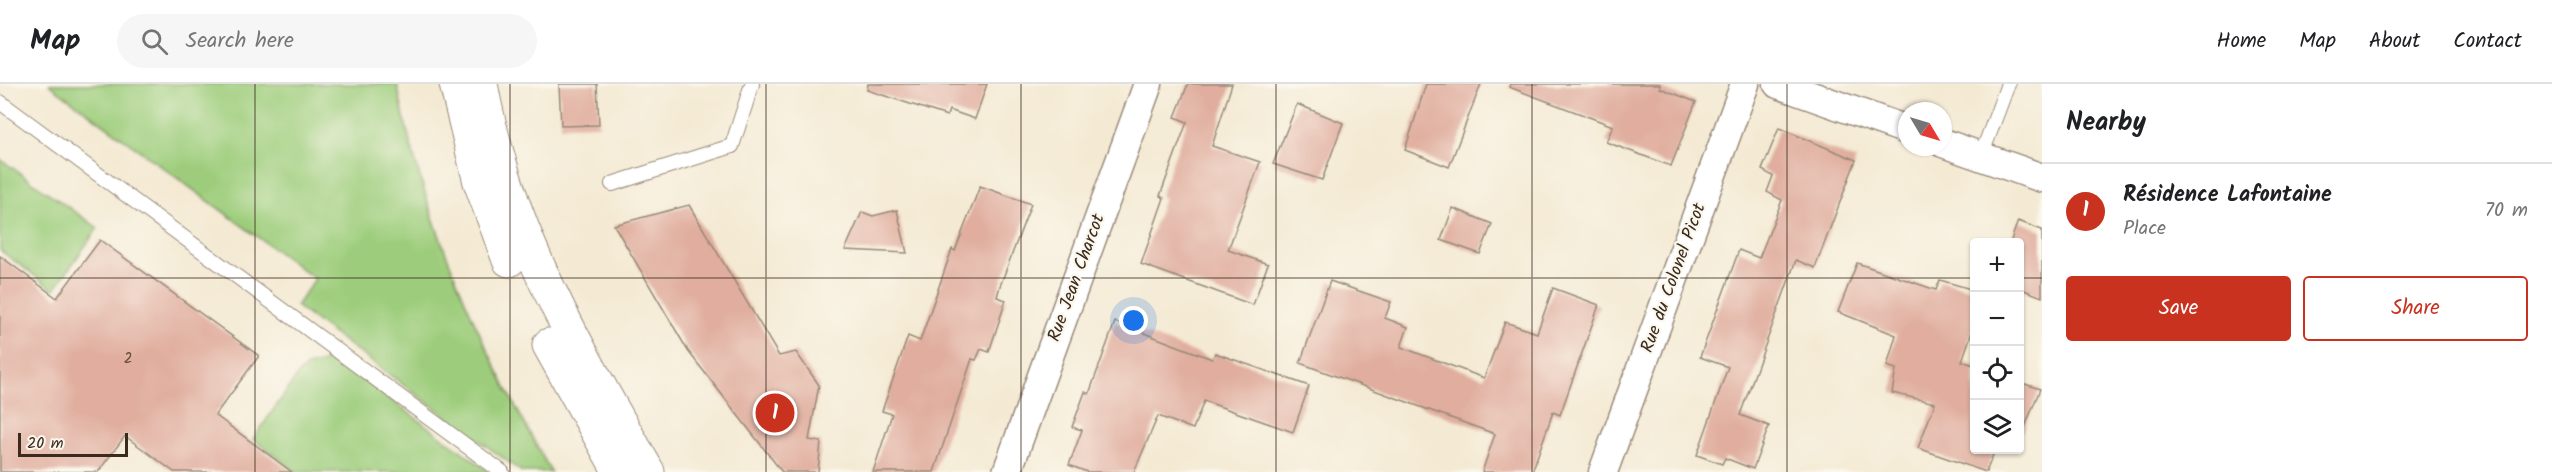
<!DOCTYPE html>
<meta charset="utf-8">
<style>
body{margin:0;font-family:Kalam,sans-serif;background:#f6f6f6;color:#202124}
.controls{position:absolute;right:18px;bottom:18px;display:grid;overflow:hidden;border-radius:6px;box-shadow:0 2px 4px #0004}
.controls button{width:54px;height:54px;display:grid;place-items:center;padding:0;border:0;border-bottom:2px solid #e0e0e0;background:#fff;color:#202124;font:30px sans-serif}
.compass{position:absolute;left:1898px;top:18px;width:54px;height:54px;border-radius:50%;background:#fff;box-shadow:0 2px 4px #0004;rotate:128deg}
.scale{position:absolute;left:18px;bottom:15px;width:110px;box-sizing:border-box;padding-left:6px;border:3px solid #3b2a1e;border-top:0;font-size:16px;line-height:21px;white-space:nowrap;color:#3b2a1e;-webkit-text-stroke:4px #fbf7ec;paint-order:stroke}
.you{position:absolute;left:1134px;top:237px;width:21px;height:21px;margin:-15px;border:4px solid #fff;border-radius:50%;background:#1a73e8;box-shadow:0 0 0 9px #1a73e833}
.badge{display:grid;place-items:center;width:39px;height:39px;border-radius:50%;background:#c8321e;color:#fff;font-size:20px;font-weight:700}
.pin{position:absolute;translate:-50% -50%;border:3px solid #fff;box-shadow:0 2px 6px #0006}
.list{margin:0;padding:0;list-style:none}
h2{display:flex;justify-content:space-between;align-items:center;height:78px;margin:0;padding:0 24px;font-size:26px}
h2 small{font-size:20px;font-weight:400;color:#757577}
.list li{display:grid;grid-template-columns:39px 1fr auto;gap:18px;align-items:center;box-sizing:border-box;height:96px;padding:0 24px;border-top:2px solid #e0e0e0}
.list b{display:block;font-size:22px;white-space:nowrap}
.list p{margin:0;font-size:20px;white-space:nowrap;color:#757577}
.list em{font-size:20px;font-style:normal;color:#757577}
.actions{display:flex;gap:12px;padding:18px 24px}
.actions a{flex:1;padding:14px 0;border:2px solid #c8321e;border-radius:6px;text-align:center;font-size:21px;color:#c8321e}
.actions .main{background:#c8321e;color:#fff}
.icon{flex:none;width:33px;height:33px;fill:none;stroke:currentColor;stroke-width:2;stroke-linecap:round;stroke-linejoin:round}
.map{position:relative;flex:none;width:2042px;height:388px;overflow:hidden}
header{display:flex;align-items:center;gap:36px;box-sizing:border-box;height:84px;padding:0 30px;background:#fff;border-bottom:2px solid #e0e0e0}
header strong{font-size:28px}
nav{display:flex;gap:33px;margin-inline-start:auto;font-size:21px}
.search{width:420px;height:54px;background:#f6f6f6;display:flex;align-items:center;gap:15px;box-sizing:border-box;padding:0 21px;border-radius:33px;color:#757577;font-size:22px}
main{display:flex}
aside{flex:1;background:#fff}
.map>svg:first-child{display:block}
</style>
<header>
<strong>Map</strong>
<div class="search"><svg class="icon" aria-label="search" viewBox="0 0 24 24"><circle cx="10" cy="10" r="6"/><path d="M15 15l6 6"/></svg>Search here</div>
<nav><a>Home</a><a>Map</a><a>About</a><a>Contact</a></nav>
</header>
<main>
<div class="map">
<svg width="2042" height="388" viewBox="0 0 2042 388">
<rect width="100%" height="100%" fill="#fbf7ec"/>
<filter id="ink" filterUnits="userSpaceOnUse"><feTurbulence type="fractalNoise" baseFrequency=".0167" numOctaves="2"/><feDisplacementMap in="SourceGraphic" scale="12" xChannelSelector="R" yChannelSelector="G"/><feConvolveMatrix kernelMatrix="1 2 1 2 8 2 1 2 1" color-interpolation-filters="sRGB"/></filter>
<filter id="wash" filterUnits="userSpaceOnUse"><feTurbulence type="fractalNoise" baseFrequency=".008" numOctaves="4" result="noise"/><feDisplacementMap in="SourceGraphic" scale="24" xChannelSelector="R" yChannelSelector="G"/><feGaussianBlur stdDeviation="1.35" result="paint"/><feColorMatrix in="noise" values="0 0 0 0 0 0 0 0 0 0 0 0 0 0 0 0 0 1.4 0 .05"/><feComposite in="paint" operator="in"/></filter>
<g filter="url(#wash)">
<rect width="100%" height="100%" fill="#f4ead4"/>
<!-- green -->
<g fill="#9dcd7b" stroke="#6c7c4c" stroke-width="1.5">
<path d="M 49,0 L 397,0 C 424,140 482,265 551,388 L 522,388 L 296,222 L 315,195 Z"/>
<path d="M 0,75 L 98,144 L 54,206 L 0,166 Z"/>
<path d="M 326,277 L 347,284 L 490,388 L 297,388 L 253,355 L 300,288 L 307,282 Z"/>
</g>
<g id="blocks">
<!-- building -->
<g fill="#e0ad9e">
<path d="M 559,0 L 597,0 L 599,41 L 561,42 Z"/>
<path d="M 868,0 L 987,0 L 975,35 L 949,26 L 947,32 L 867,6 Z"/>
<path d="M 1188,0 L 1232,0 L 1212,62 L 1260,78 L 1228,166 L 1268,180 L 1253,221 L 1141,180 L 1164,114 L 1160,112 L 1187,38 L 1175,33 Z"/>
<path d="M 1426,0 L 1481,0 L 1449,83 L 1405,66 Z"/>
<path d="M 1510,0 L 1660,0 L 1660,4 L 1696,18 L 1671,82 L 1606,58 L 1613,42 L 1509,3 Z"/>
<path d="M 1297,20 L 1343,39 L 1322,96 L 1273,80 Z"/>
<path d="M 1779,44 L 1856,76 L 1815,184 L 1796,176 L 1740,331 L 1769,342 L 1753,385 L 1725,374 L 1722,380 L 1697,371 L 1728,283 L 1700,273 L 1739,166 L 1759,174 L 1782,116 L 1767,108 L 1773,92 L 1762,86 Z"/>
<path d="M 980,102 L 1031,120 L 1000,202 L 997,213 L 1006,216 L 989,268 L 981,265 L 976,276 L 972,275 L 934,388 L 873,388 L 892,330 L 882,327 L 908,252 L 920,257 L 952,165 L 955,167 Z"/>
<path d="M 689,121 L 779,272 L 796,268 L 819,301 L 809,356 L 821,358 L 818,388 L 782,388 L 688,267 L 614,141 Z"/>
<path d="M 1453,124 L 1492,140 L 1480,170 L 1441,156 Z"/>
<path d="M 897,126 L 907,169 L 845,166 L 862,128 L 873,132 Z"/>
<path d="M 2018,137 L 2042,146 L 2042,213 L 2019,204 L 2019,159 L 2010,159 Z"/>
<path d="M 100,156 L 259,272 L 215,331 L 292,388 L 174,388 L 125,352 L 98,388 L 0,388 L 0,172 L 57,214 Z"/>
<path d="M 1857,179 L 1936,206 L 1940,196 L 1974,206 L 1974,242 L 1962,277 L 1974,281 L 1974,366 L 1995,366 L 1986,388 L 1918,364 L 1935,319 L 1892,309 L 1896,285 L 1887,282 L 1896,251 L 1838,228 Z"/>
<path d="M 1330,197 L 1391,218 L 1385,234 L 1408,243 L 1401,263 L 1484,294 L 1505,238 L 1537,249 L 1553,204 L 1599,221 L 1560,331 L 1553,328 L 1532,388 L 1482,388 L 1495,350 L 1300,279 Z"/>
<path d="M 1115,238 L 1212,275 L 1215,269 L 1309,302 L 1293,348 L 1204,317 L 1193,345 L 1158,332 L 1134,388 L 1087,388 L 1069,381 L 1082,346 L 1072,343 L 1085,308 L 1089,310 Z"/>
<path d="M 2019,298 L 2040,305 L 2023,348 L 2019,347 Z"/>
</g>
</g>
</g>
<g filter="url(#ink)">
<use href="#blocks" fill-opacity="0" stroke="#988a79" stroke-width="1.5"/>
<g fill="none" stroke-linecap="round" stroke-linejoin="round">
<defs>
<g id="service">
<path d="M 0,18 L 502,388"/>
<path d="M 1981,72 L 2008,0"/>
<path d="M 612,100 L 732,62 L 752,0"/>
</g>
<g id="minor">
<path d="M 1778,0 L 1907,46"/>
<path d="M 1943,59 L 2042,94"/>
<path d="M 1007,388 L 1148,0"/>
<path d="M 1603,388 L 1745,0"/>
</g>
<g id="secondary">
<path d="M 456,0 L 480,98 L 509,176"/>
<path d="M 481,0 C 508,149 575,259 648,388"/>
<path d="M 549,261 L 620,388"/>
</g>
</defs>
<!-- service casing -->
<use href="#service" stroke="#988a79" stroke-width="16"/>
<!-- minor casing -->
<use href="#minor" stroke="#988a79" stroke-width="31"/>
<!-- secondary casing -->
<use href="#secondary" stroke="#988a79" stroke-width="35"/>
<!-- service -->
<use href="#service" stroke="#fff" stroke-width="14"/>
<!-- minor -->
<use href="#minor" stroke="#fff" stroke-width="28"/>
<!-- secondary -->
<use href="#secondary" stroke="#fff" stroke-width="33"/>
</g>
</g>
<!-- grid -->
<path fill="none" stroke="#3b2a1e" stroke-width="1.5" stroke-opacity="0.55" d="M 255,0 L 255,388M 510,0 L 510,388M 766,0 L 766,388M 1021,0 L 1021,388M 1276,0 L 1276,388M 1532,0 L 1532,388M 1787,0 L 1787,388M 0,194 L 1974,194M 2020,194 L 2042,194"/>
<g text-anchor="middle" dominant-baseline="central" stroke-width="4.5" stroke-linejoin="round" paint-order="stroke">
<!-- number labels -->
<g font-size="15" fill="#644b3e">
<text x="128" y="275">2</text>
</g>
<!-- street labels -->
<g font-size="18" fill="#3b2a1e" stroke="#fbf7ec">
<text transform="translate(1077 194) rotate(-70)">Rue Jean Charcot</text>
<text transform="translate(1674 194) rotate(-70)">Rue du Colonel Picot</text>
</g>
</g>
</svg>
<div class="controls">
<button>+</button>
<button>−</button>
<button><svg class="icon" aria-label="locate" viewBox="0 0 24 24"><circle cx="12" cy="12" r="6"/><path d="M12 2v4M12 18v4M2 12h4M18 12h4"/></svg></button>
<button><svg class="icon" aria-label="layers" viewBox="0 0 24 24"><path d="M12 4l9 5-9 5-9-5zM3 14l9 5 9-5"/></svg></button>
</div>
<svg class="compass" viewBox="-18 -18 36 36"><path d="M0-13l5 13h-10z" fill="#e53935"/><path d="M0 13l5-13h-10z" fill="#757577"/></svg>
<div class="scale">20 m</div>
<div class="you"></div>
<div class="pin badge" style="left:775px;top:329px">1</div>
</div>
<aside>
<h2>Nearby<small></small></h2>
<ul class="list">
<li><span class="badge">1</span><div><b>Résidence Lafontaine</b><p>Place</p></div><em>70 m</em></li>
</ul>
<div class="actions"><a class="main">Save</a><a>Share</a></div>
</aside>
</main>
